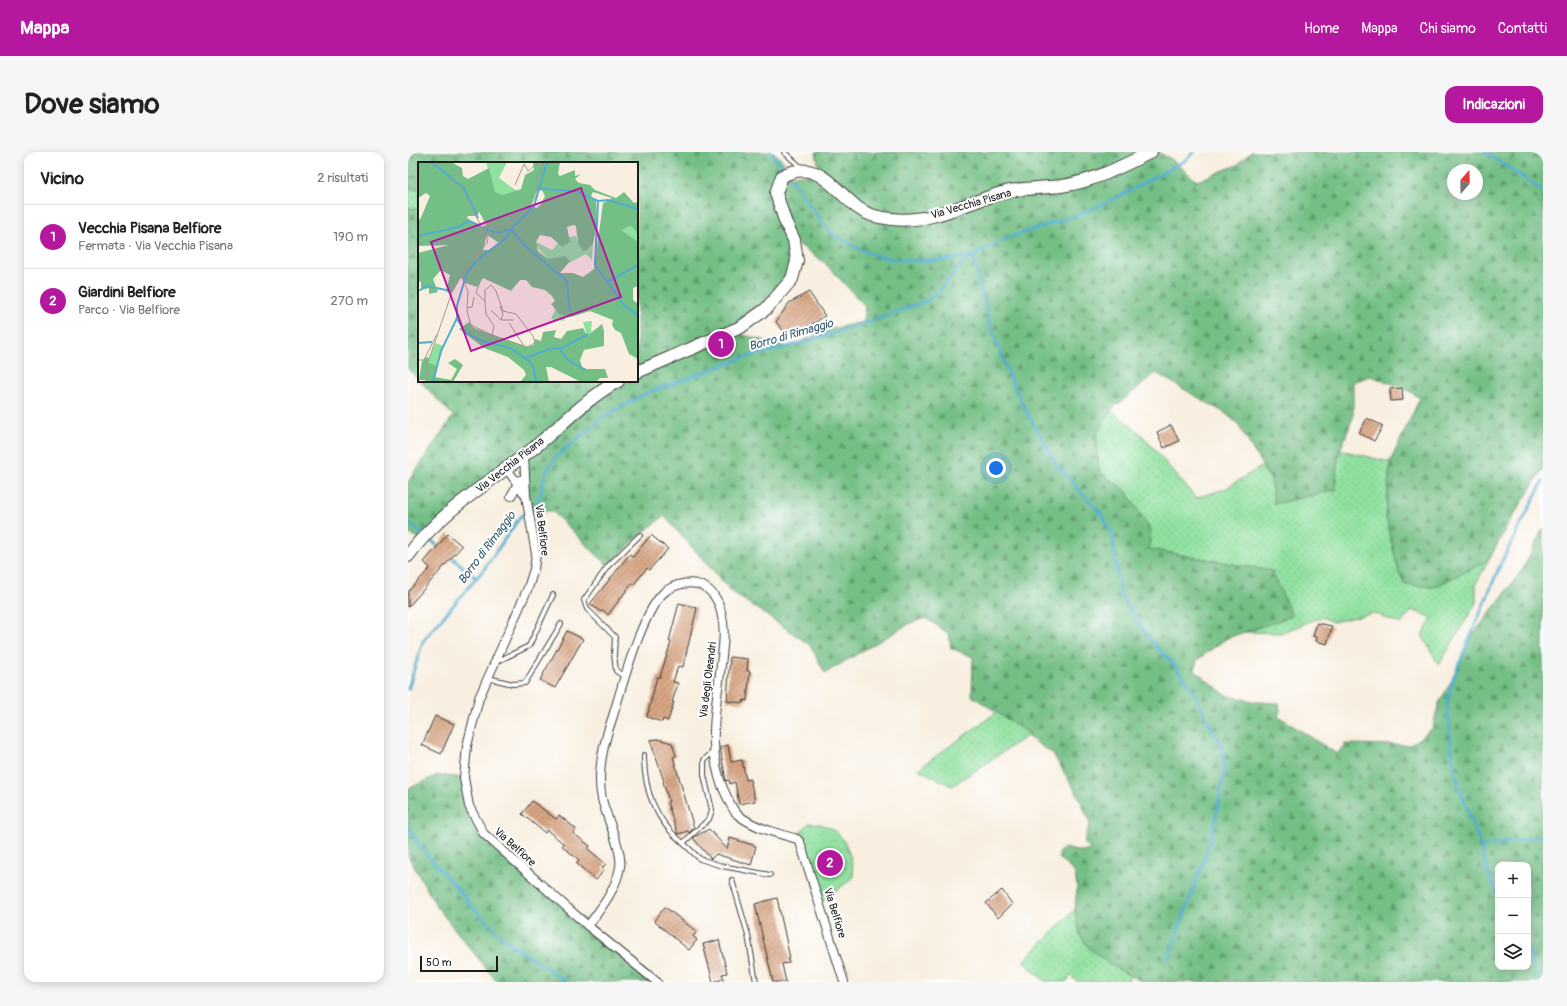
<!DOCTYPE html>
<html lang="it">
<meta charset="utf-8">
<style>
body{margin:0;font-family:Pangolin,sans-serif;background:#f6f6f6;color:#222}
.controls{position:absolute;right:12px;bottom:12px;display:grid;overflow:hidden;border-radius:8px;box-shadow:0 2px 10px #0003}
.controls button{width:36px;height:36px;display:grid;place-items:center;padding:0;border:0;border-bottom:1px solid #e0e0e0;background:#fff;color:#222;font:20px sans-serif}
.compass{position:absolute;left:1039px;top:12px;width:36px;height:36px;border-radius:50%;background:#fff;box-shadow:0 2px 10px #0003;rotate:20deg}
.scale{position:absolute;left:12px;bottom:10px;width:78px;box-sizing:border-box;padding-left:4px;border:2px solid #1c1c1c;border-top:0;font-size:11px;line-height:14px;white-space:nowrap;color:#1c1c1c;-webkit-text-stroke:3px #fff;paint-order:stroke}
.you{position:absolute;left:588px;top:316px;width:14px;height:14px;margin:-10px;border:3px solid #fff;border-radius:50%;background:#1a73e8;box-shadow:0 0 0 6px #1a73e833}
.badge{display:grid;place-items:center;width:26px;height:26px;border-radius:50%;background:#b5179e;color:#fff;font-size:13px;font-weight:700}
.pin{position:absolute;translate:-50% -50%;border:2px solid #fff;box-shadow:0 1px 4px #0006}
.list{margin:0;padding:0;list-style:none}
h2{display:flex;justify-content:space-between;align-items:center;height:52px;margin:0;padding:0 16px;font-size:17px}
h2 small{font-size:13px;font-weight:400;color:#767676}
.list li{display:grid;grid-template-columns:26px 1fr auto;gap:12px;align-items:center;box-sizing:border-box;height:64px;padding:0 16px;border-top:1px solid #e0e0e0}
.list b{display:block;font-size:15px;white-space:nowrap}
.list p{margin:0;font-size:13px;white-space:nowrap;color:#767676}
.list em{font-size:13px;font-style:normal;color:#767676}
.icon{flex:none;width:22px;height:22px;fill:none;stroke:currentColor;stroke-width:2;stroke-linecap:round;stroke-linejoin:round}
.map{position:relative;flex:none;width:1135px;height:830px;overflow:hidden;border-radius:12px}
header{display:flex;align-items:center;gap:24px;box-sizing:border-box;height:56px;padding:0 20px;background:#b5179e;color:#fff}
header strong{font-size:19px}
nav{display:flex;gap:22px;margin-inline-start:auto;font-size:14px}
.intro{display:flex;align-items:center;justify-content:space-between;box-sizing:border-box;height:96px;padding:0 24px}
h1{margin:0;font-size:28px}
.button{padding:10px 18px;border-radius:12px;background:#b5179e;color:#fff;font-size:14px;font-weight:700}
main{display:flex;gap:24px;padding:0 24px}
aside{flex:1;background:#fff;border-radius:12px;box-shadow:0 2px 10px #0003}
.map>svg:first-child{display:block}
</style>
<header>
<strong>Mappa</strong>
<nav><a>Home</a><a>Mappa</a><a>Chi siamo</a><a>Contatti</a></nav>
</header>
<div class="intro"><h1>Dove siamo</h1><a class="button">Indicazioni</a></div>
<main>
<aside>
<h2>Vicino<small>2 risultati</small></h2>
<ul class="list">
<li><span class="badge">1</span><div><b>Vecchia Pisana Belfiore</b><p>Fermata · Via Vecchia Pisana</p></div><em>190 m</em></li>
<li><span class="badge">2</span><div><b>Giardini Belfiore</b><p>Parco · Via Belfiore</p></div><em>270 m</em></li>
</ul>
</aside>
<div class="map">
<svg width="1135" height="830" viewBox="0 0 1135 830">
<defs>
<pattern id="grass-dots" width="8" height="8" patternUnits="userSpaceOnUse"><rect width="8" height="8" fill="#90e1a0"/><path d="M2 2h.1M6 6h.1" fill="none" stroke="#7cc089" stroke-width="1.8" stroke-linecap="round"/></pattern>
<pattern id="forest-firs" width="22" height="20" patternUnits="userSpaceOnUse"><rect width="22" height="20" fill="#74bf86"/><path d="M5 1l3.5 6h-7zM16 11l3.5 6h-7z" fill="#5e9a6d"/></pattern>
<pattern id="park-crowns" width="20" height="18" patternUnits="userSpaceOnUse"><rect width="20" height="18" fill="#90e1a0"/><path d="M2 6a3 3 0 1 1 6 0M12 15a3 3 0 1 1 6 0" fill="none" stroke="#7cc089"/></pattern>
<pattern id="building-hatch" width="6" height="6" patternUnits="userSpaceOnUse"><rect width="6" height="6" fill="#d7a482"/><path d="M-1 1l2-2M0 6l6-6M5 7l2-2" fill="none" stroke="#ae856a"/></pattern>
</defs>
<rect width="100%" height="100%" fill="#fff"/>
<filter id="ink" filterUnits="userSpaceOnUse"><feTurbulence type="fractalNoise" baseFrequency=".025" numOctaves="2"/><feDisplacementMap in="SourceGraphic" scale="8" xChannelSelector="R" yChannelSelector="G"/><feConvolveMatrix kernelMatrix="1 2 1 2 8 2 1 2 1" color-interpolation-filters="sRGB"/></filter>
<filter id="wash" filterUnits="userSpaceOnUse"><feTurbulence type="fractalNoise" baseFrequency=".012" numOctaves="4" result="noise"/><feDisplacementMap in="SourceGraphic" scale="16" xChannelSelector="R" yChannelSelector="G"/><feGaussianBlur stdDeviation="0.9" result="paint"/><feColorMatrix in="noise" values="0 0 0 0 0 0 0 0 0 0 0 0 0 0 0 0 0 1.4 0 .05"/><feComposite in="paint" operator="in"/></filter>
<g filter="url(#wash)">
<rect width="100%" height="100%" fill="#f8efe0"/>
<!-- grass -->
<g fill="url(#grass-dots)" stroke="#567e5e">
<path d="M 0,36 L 11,37 L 11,57 L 0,56 Z"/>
<path d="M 703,258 L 734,283 L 788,346 L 817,337 L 854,314 L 863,328 L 927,338 L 928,319 L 932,298 L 982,310 L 978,366 L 991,421 L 997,433 L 1026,435 L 1081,408 L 1068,431 L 1068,451 L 1031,513 L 1014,483 L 1024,466 L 1004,458 L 993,472 L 965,461 L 925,470 L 914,465 L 873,481 L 837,480 L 850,476 L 864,419 L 740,397 L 717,338 L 691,320 L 688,283 Z"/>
<path d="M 589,560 L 622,582 L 544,634 L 510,617 Z"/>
<path d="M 667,757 L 672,783 L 699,811 L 723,824 L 718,830 L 670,830 L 663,824 L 658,830 L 638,830 L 615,809 Z"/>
</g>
<!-- forest -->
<g fill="url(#forest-firs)" stroke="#486e51" fill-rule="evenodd">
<path d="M 0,0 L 366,0 L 376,10 L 374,23 L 412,23 L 408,0 L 750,0 L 763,7 L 789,29 L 829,13 L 843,0 L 1135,0 L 1135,317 L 1100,372 L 1081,408 L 1026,435 L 997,433 L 991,421 L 978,366 L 982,310 L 1012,246 L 996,236 L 962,224 L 945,230 L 945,266 L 932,298 L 928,319 L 928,338 L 866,352 L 863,328 L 829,271 L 817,261 L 748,221 L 703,258 L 688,283 L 691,320 L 717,338 L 743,378 L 741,397 L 864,419 L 884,464 L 819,486 L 789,508 L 787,519 L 818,543 L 849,550 L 871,551 L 872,559 L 870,564 L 929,602 L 937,592 L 1002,593 L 1024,577 L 1031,551 L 1046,524 L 1064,484 L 1115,417 L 1135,376 L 1135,830 L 734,830 L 699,811 L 680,795 L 672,783 L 667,757 L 669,736 L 667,721 L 651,706 L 651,700 L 657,696 L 669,699 L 683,699 L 676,690 L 682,671 L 670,643 L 645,602 L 619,584 L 622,582 L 564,544 L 565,505 L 543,496 L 541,482 L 518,466 L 502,471 L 417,521 L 402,493 L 324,440 L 256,364 L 232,383 L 200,414 L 144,359 L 122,358 L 116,304 L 14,388 L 0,381 L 0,330 L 45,264 L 12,229 L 229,229 L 229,11 L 11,11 L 11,37 L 0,36 ZM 1045,18 L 1069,18 L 1069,42 L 1045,42 ZM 386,89 L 416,110 L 457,154 L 455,170 L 423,177 L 380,195 L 325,180 L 384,127 ZM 1090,713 L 1120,713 L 1120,815 L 1090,815 Z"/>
<path d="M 0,56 L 11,57 L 11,228 L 0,217 Z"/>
<path d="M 29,623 L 56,626 L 61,654 L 76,682 L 249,830 L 89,830 L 29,755 L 0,704 L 0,637 Z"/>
</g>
<!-- park -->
<path fill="url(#park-crowns)" stroke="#567e5e" d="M 401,671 C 434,672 442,695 446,725 L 412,751 L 391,681 Z"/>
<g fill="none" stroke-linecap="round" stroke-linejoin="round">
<!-- stream -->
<g stroke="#51adcf" stroke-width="3">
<path d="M 363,0 L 378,19"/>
<path d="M 1077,0 L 1135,39"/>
<path d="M 382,25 C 395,42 407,63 422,79 C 426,83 432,86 437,89 C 475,114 521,111 564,104"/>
<path d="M 565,104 L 581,169 L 601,223 L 617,257 L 649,313 L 694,363 L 704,381 L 712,442 L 742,488 L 766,513 L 784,537 L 813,593 L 817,617 L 807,669 L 800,697 L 759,809"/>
<path d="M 0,371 L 15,382"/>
<path d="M 19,385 L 32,396"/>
<path d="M 41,403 L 68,426"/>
<path d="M 0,537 L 15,489 L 76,417 L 112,365 L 129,353 L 138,320 L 149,304 L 197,264 L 241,240 L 338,205 L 383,194 L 459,171 L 520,148 L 535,135 L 554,111 L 574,99 L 602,85 L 673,62 L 708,46 L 778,8 L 786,0"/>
<path d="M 0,675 L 13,696 L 73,764 L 100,790 L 159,830"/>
<path d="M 1073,695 L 1135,684"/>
<path d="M 1090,743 L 1080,721 L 1073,695 L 1051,635 L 1045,609 L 1039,551 L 1046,524 L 1093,411 L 1135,329"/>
<path d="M 1120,795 L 1129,830"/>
</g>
</g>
<g id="blocks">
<!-- building -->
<g fill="url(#building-hatch)">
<path d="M 401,140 L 417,164 L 396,177 L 378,182 L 368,170 L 381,151 Z"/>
<path d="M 994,236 L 995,248 L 983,249 L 982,237 Z"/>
<path d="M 959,266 L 975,274 L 966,289 L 951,281 Z"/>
<path d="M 763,273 L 771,289 L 756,296 L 749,280 Z"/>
<path d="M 40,382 L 54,394 L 0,455 L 0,440 L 22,416 L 16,410 Z"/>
<path d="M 243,383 L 260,397 L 241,418 L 239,416 L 226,432 L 224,431 L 200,463 L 195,458 L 193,460 L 182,452 L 222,402 L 225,405 Z"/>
<path d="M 271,451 L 289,456 L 275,515 L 270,514 L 265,530 L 270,531 L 264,550 L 266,550 L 260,569 L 255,567 L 254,570 L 239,565 L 249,525 L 252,525 L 263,490 L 261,489 Z"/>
<path d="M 909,471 L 924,474 L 919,492 L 908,489 L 909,485 L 905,484 Z"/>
<path d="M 159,479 L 175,487 L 147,536 L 132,528 Z"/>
<path d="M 322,505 L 340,507 L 339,519 L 342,519 L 341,528 L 339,549 L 336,548 L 335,551 L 319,549 Z"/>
<path d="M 27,564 L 46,572 L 33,602 L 14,593 Z"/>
<path d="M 249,587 L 264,591 L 268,604 L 265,605 L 286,676 L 281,681 L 280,679 L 270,682 L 259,650 L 261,649 L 255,630 L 256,629 L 242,588 Z"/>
<path d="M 320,593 L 323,610 L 334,608 L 338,628 L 342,627 L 347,649 L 331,652 L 327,630 L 322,632 L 321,628 L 318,629 L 312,595 Z"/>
<path d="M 124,649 L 148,667 L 151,663 L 168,677 L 165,681 L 182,694 L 180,697 L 198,712 L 194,716 L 196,718 L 188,728 L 168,711 L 171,708 L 154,694 L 156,692 L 139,678 L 137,681 L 114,662 Z"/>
<path d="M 301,677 L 319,697 L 322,686 L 348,694 L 343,713 L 308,702 L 303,707 L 285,686 Z"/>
<path d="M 594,738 L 604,752 L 590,766 L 578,751 Z"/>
<path d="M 369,746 L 382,806 L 380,807 L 381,811 L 374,812 L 378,830 L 365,830 L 347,752 Z"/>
<path d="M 257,755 L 289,780 L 285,784 L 289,788 L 281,798 L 246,769 Z"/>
<path d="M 311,788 L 319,821 L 314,822 L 316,827 L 305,830 L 295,792 Z"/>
</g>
</g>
</g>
<g filter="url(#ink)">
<use href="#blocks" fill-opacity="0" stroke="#3d3c39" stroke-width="1"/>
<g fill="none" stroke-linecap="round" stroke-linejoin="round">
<defs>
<g id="lane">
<path d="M 376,0 L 395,17"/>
<path d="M 88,510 L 121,494 L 145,443"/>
<path d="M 217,525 L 208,519 L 206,502 L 207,485 L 179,457 L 176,448 L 200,414 L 232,383"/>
<path d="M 80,526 L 105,532 L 117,531 L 153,472"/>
<path d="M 236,603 C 236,639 247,668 275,691 L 301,667 L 304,658 L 296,623 L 296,608 L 306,599"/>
<path d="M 275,691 L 292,707 L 314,714 L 362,723"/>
<path d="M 324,728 L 340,783 L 348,830"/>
</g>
<g id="street">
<path d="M 116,303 L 118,344 L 128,402 L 126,417 L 120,436 L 71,546 L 59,594 L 56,626 L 61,654 L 76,682 L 180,774 L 249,830"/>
<path d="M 99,317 L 118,344"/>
<path d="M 103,344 L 112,328"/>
<path d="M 180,774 C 193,756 208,738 212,715 C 215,699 198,665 194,647 C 188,620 196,589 205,564 C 214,535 235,454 259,438 C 269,432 278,430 289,432 C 302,435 311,448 313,460 C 318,478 315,495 313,513 C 308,557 297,603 319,645 C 322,651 325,659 330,663 C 347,676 369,681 389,687 L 392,690 L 436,830"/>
</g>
<g id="secondary">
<path d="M 229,220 L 333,175 L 358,157 L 384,127 L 389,109 L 386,88 L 377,69 L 368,41 L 374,24 C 410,6 424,36 450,56 C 459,63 473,66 484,67 C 526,72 562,48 601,39 C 618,36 636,36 653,34 C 685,30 714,14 743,0"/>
<path d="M 0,404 C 32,359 84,329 127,295 C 154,273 179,246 210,229"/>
</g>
</defs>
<!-- lane casing -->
<use href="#lane" stroke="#3d3c39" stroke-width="6"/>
<!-- street casing -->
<use href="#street" stroke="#3d3c39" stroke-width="10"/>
<!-- secondary casing -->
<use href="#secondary" stroke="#3d3c39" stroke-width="14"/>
<!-- lane -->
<use href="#lane" stroke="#fff" stroke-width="4"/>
<!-- street -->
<use href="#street" stroke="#fff" stroke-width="8"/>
<!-- secondary -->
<use href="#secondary" stroke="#fff" stroke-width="12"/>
</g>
</g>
<g text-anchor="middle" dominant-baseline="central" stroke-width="4" stroke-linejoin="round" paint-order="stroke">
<!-- street labels -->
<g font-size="11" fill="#1c1c1c" stroke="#fff">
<text transform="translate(563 52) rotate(-16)">Via Vecchia Pisana</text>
<text transform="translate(102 313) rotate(-38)">Via Vecchia Pisana</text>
<text transform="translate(134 378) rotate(83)">Via Belfiore</text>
<text transform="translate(300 528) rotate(-83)">Via degli Oleandri</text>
<text transform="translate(107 695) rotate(42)">Via Belfiore</text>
<text transform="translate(427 761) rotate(73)">Via Belfiore</text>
</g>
<!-- water labels -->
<g font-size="12" font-style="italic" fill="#345d6d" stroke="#fff">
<text transform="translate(383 183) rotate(-16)">Borro di Rimaggio</text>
<text transform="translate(79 396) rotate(-53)">Borro di Rimaggio</text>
</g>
</g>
<!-- overview -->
<g transform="translate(10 10)">
<rect width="220" height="220" fill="#f8efe0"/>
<path d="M 68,0 L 89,0 L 81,16 L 99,29 L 85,33 L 77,30 ZM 213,64 L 220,72 L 219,79 L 202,68 ZM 158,74 L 160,81 L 169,88 L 175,82 L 174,98 L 168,92 L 147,103 L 152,99 L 130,97 L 118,84 L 118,80 L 134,88 L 141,80 L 152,80 L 150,75 ZM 137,148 L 148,154 L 146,159 L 133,157 ZM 174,159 L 173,171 L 169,174 L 165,160 ZM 17,181 L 26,184 L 19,204 L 10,200 Z" fill="#90e1a0"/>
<path d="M 0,0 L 33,0 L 44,6 L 45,14 L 50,17 L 71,6 L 77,30 L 85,33 L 103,27 L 107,13 L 116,8 L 115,0 L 142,0 L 140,12 L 142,14 L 157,8 L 157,14 L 163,12 L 157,17 L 161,21 L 172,23 L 177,28 L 198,36 L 206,30 L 216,41 L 220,40 L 220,72 L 213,64 L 203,68 L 219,79 L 220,124 L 215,126 L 215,138 L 220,142 L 220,197 L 211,192 L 203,171 L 197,168 L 194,163 L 195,158 L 172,149 L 153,155 L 141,152 L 133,142 L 137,139 L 134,134 L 127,128 L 114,125 L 108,118 L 102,118 L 93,129 L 65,116 L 59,125 L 47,121 L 43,115 L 34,130 L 28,130 L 32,113 L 23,108 L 15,117 L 20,130 L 11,132 L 11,126 L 3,128 L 3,120 L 0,119 L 0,91 L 31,83 L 0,84 L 0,53 L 2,58 L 12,34 L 8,31 L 0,36 ZM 124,28 L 127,34 L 123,42 L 119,46 L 112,44 L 119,29 ZM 175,30 L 194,36 L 185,41 L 176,107 L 165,115 L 155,111 L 142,111 L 152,99 L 147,94 L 130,97 L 120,89 L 118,80 L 122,73 L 133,75 L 144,85 L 152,80 L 149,65 L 156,63 L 158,64 L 160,81 L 165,89 L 169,88 L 175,82 L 179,61 L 178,39 L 173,34 ZM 61,50 L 64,55 L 68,63 L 64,65 L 49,56 L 50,54 L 59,54 ZM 69,73 L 81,81 L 73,88 L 65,88 ZM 51,160 L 56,166 L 109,185 L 116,183 L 117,177 L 123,179 L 125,170 L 138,168 L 136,175 L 143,177 L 149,169 L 165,166 L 169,174 L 184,162 L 186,169 L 186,184 L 166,188 L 162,198 L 164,205 L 169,207 L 187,207 L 190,216 L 182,216 L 178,220 L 163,220 L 133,205 L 128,205 L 131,220 L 102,220 L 108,213 L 106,208 L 90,195 L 66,186 L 41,167 ZM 8,195 L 11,196 L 10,200 L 19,204 L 17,215 L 33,218 L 39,207 L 30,201 L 37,197 L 45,203 L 35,220 L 8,220 L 8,218 L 1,218 L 4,199 Z" fill="#74bf86" fill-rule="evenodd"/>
<path fill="none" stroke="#51adcf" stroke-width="2" d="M 13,0 L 46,26 L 60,56M 122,27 L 158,29 L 180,39 L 190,38 L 220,47M 180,39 L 177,103 L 206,143 L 220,154M 68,67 L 80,71 L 92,67M 93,67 L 107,84 L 149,119 L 152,150M 0,74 L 40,65 L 51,59 L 63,64M 189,120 L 220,103M 0,129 L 9,124 L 33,129M 39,157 L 48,171 L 64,179 L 92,186 L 111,199 L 116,207 L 118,220M 0,181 L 14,180M 141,186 L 149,197 L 167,208M 107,196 L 131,187 L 144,186 L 170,172M 15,220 L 23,189 L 39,156 L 39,144 L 48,113 L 57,100 L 89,75 L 94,66 L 116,44 L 129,0"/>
<path fill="none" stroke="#a09b92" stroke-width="1" d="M 39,4 L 44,9 L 31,16 L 43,25 L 62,62 L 66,63M 97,23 L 106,2 L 110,9 L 121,0M 43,114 L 50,129 L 49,149 L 53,163 L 74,173 L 109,185 L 117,181 L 115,174 L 98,152 L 85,149 L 78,129 L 73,123 L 67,128 L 67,142 L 68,152 L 76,164 L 74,173M 62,120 L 58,131 L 67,139M 49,146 L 54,145 L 56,135M 73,148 L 83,158 L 85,152 L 82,144M 83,158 L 96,158M 91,161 L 106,184M 0,198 L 6,198 L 19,172M 8,220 L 9,203 L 34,130 L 51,101 L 69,81 L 70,76 L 64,65 L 83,65 L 112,44 L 119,32 L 119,20 L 126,0"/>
<path fill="#b5179e" fill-opacity="0.15" stroke="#b5179e" stroke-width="2" d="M 163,26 L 203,135 L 53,189 L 13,80 Z"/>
<rect width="220" height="220" fill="none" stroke="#1c1c1c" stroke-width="2"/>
</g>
</svg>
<div class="controls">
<button>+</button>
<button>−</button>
<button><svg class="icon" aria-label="layers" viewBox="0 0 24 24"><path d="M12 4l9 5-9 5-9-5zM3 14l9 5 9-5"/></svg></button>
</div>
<svg class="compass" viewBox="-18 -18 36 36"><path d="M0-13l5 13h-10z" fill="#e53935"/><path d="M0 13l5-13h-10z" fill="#767676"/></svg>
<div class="scale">50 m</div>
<div class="you"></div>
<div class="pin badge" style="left:313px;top:192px">1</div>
<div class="pin badge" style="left:422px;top:711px">2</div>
</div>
</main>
